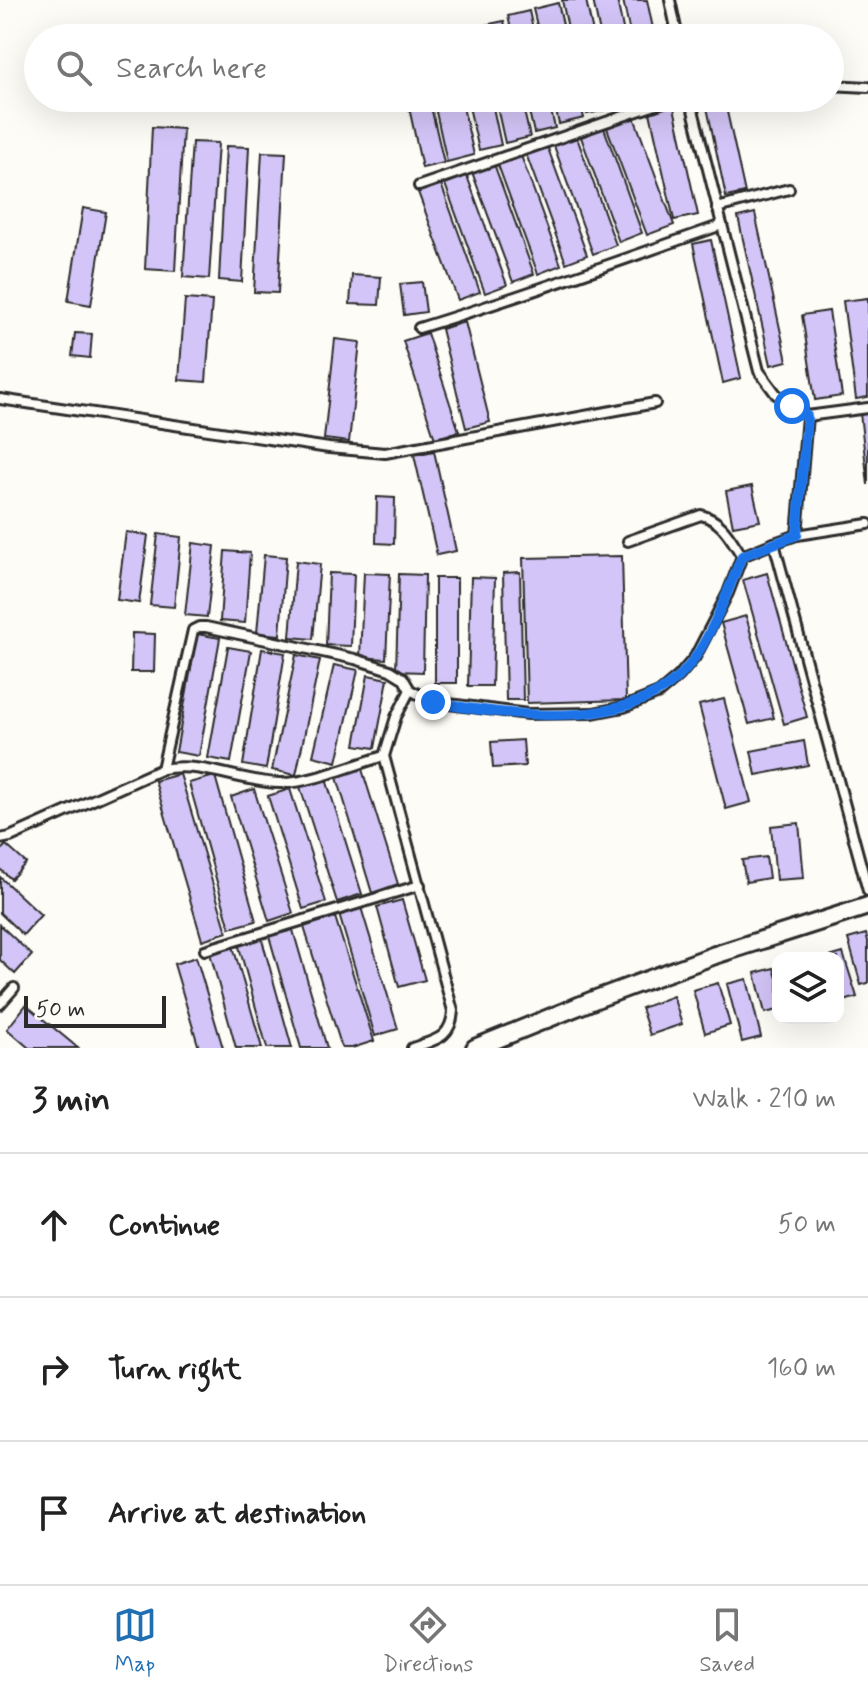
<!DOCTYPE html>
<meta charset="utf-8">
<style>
body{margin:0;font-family:Mynerve,sans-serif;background:#f2f2f2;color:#222}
.controls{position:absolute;right:24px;bottom:24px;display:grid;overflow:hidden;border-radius:16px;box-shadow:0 8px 32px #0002}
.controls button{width:72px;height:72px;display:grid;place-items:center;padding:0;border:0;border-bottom:2px solid #e0e0e0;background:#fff;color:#222;font:40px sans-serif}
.scale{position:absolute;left:24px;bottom:20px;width:142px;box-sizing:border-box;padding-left:8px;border:4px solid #2b2b2b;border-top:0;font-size:22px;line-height:28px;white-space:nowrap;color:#2b2b2b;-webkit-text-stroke:6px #fdfcf7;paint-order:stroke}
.stop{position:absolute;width:24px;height:24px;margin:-18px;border:6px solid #1a73e8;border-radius:50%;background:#fff}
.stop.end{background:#1a73e8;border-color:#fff;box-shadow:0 2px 8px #0008}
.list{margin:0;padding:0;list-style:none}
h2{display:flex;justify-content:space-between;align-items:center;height:104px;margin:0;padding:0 32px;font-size:34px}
h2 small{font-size:26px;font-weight:400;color:#767676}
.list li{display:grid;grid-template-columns:52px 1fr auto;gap:24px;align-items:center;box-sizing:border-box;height:144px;padding:0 32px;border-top:2px solid #e0e0e0}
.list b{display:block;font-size:30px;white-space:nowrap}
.list em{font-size:26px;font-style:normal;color:#767676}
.icon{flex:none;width:44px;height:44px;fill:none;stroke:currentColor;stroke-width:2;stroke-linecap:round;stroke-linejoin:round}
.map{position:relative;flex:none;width:868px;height:1048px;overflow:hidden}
.search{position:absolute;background:#fff;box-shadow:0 8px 32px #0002;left:24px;right:24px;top:24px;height:88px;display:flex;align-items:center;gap:20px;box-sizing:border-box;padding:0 28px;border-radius:44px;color:#767676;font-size:30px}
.sheet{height:536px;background:#fff}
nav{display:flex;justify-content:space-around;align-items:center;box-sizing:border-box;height:112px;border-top:2px solid #e0e0e0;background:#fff;font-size:22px;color:#767676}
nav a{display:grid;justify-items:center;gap:4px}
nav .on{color:#1f6fb2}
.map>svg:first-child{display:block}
</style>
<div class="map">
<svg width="868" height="1048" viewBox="0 0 868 1048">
<rect width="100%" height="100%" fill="#fdfcf7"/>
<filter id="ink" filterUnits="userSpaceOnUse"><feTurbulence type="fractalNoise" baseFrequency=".0125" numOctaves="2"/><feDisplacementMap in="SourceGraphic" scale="16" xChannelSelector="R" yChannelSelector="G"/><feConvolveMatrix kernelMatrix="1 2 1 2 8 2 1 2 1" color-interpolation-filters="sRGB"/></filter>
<g filter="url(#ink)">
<!-- building -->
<g fill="#d3c5f7" stroke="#2b2b2b" stroke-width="2">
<path d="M 562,0 L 586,0 L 594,38 L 570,38 Z"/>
<path d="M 593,0 L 617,0 L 625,38 L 601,38 Z"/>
<path d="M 623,0 L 647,0 L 655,38 L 631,38 Z"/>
<path d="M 558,3 L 566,38 L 540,38 L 533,9 Z"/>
<path d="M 529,11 L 535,38 L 513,38 L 508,16 Z"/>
<path d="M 504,21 L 508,38 L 482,38 L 480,26 Z"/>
<path d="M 407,98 L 429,98 L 444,163 L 422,168 Z"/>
<path d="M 433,98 L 461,98 L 474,155 L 447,162 Z"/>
<path d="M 467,98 L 491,98 L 501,145 L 479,150 Z"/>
<path d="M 495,98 L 521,98 L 530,137 L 505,143 Z"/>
<path d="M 526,98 L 548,98 L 555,128 L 534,133 Z"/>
<path d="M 553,98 L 579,98 L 584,118 L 559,124 Z"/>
<path d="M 583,98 L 608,98 L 610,109 L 587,114 Z"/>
<path d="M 705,98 L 724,98 L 745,193 L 726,197 Z"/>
<path d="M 673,103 L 698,215 L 674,220 L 649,108 Z"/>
<path d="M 634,117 L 674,225 L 647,235 L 607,128 Z"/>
<path d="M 152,127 L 183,129 L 175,271 L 145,269 Z"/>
<path d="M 604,128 L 642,233 L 619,242 L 581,137 Z"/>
<path d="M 576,135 L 616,245 L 593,254 L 553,143 Z"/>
<path d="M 192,142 L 218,143 L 209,279 L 183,277 Z"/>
<path d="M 546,143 L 587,255 L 566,263 L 525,151 Z"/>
<path d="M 226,146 L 249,147 L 242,282 L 219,280 Z"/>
<path d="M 262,152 L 286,153 L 278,293 L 254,292 Z"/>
<path d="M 520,153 L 561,265 L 538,274 L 497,162 Z"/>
<path d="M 494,164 L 534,274 L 513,282 L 472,172 Z"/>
<path d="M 467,176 L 507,285 L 485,293 L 445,184 Z"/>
<path d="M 441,184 L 480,292 L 458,300 L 418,192 Z"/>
<path d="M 83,208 L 106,212 L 91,305 L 68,301 Z"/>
<path d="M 755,213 L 787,361 L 771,365 L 738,217 Z"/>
<path d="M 711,240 L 741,378 L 723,383 L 693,244 Z"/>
<path d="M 352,275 L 381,277 L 379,305 L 350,304 Z"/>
<path d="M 422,282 L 426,312 L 404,315 L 400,284 Z"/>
<path d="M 868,298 L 868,397 L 856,399 L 843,301 Z"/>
<path d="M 185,299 L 212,301 L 206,382 L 179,380 Z"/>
<path d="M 829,311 L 842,396 L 815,400 L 802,315 Z"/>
<path d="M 465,322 L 490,422 L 466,428 L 441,329 Z"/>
<path d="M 75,333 L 92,334 L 90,358 L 72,356 Z"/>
<path d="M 427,333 L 459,431 L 435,439 L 403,341 Z"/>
<path d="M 335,339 L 360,342 L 349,442 L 324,439 Z"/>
<path d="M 868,412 L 868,485 L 860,413 Z"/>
<path d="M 434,451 L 456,551 L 437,555 L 414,455 Z"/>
<path d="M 752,486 L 760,521 L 733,526 L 726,491 Z"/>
<path d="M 377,497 L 395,498 L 394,544 L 376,543 Z"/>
<path d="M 126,532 L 148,535 L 139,603 L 117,600 Z"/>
<path d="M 158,534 L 181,537 L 174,607 L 150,605 Z"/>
<path d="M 193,543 L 215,546 L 207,617 L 185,615 Z"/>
<path d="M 225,551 L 250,553 L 245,623 L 220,621 Z"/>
<path d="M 264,555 L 286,557 L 280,635 L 257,633 Z"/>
<path d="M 622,556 L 626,700 L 527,703 L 523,558 Z"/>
<path d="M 296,561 L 320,564 L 313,639 L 290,637 Z"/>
<path d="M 520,572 L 523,700 L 506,700 L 503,573 Z"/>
<path d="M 329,573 L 354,574 L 351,646 L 326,645 Z"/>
<path d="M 364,573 L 390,574 L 386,659 L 360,657 Z"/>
<path d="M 767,573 L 807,717 L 784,724 L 743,580 Z"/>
<path d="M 399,574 L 425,575 L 423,672 L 396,671 Z"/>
<path d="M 471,577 L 495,578 L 492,686 L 468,686 Z"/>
<rect x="435" y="578" width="22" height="105"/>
<path d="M 746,616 L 774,718 L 749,724 L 721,623 Z"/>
<path d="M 132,633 L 155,634 L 154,672 L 131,672 Z"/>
<path d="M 197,634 L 220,638 L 199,756 L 176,752 Z"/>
<path d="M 228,647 L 251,651 L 231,762 L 208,758 Z"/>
<path d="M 262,649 L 285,653 L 266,769 L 243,765 Z"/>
<path d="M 296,655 L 320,660 L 296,775 L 272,770 Z"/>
<path d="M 334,665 L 358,670 L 337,762 L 313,756 Z"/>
<path d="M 368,675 L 388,679 L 375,748 L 355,745 Z"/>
<path d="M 724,699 L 751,802 L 726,809 L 699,705 Z"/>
<path d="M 523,740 L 525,766 L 493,768 L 491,742 Z"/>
<path d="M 804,741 L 808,765 L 756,775 L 751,751 Z"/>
<path d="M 361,766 L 398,884 L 372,893 L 336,774 Z"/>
<path d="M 180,774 L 227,932 L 202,940 L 155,781 Z"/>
<path d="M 215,776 L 256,921 L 230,928 L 189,783 Z"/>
<path d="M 326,779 L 362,894 L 337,902 L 300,787 Z"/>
<path d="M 254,789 L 293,913 L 269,921 L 231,797 Z"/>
<path d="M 290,789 L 326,902 L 303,909 L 268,796 Z"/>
<path d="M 799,823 L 804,878 L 776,880 L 771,826 Z"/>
<path d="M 6,845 L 26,863 L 11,879 L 0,869 L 0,851 Z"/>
<path d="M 766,857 L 769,878 L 746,882 L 742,860 Z"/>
<path d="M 0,877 L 41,915 L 23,935 L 0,913 Z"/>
<path d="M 402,900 L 425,980 L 399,987 L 377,907 Z"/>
<path d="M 360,904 L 398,1029 L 375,1036 L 338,911 Z"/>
<path d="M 335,917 L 374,1041 L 352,1048 L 342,1048 L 304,927 Z"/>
<path d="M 0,925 L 32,955 L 15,974 L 0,960 Z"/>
<path d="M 293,930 L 327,1048 L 301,1048 L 269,936 Z"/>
<path d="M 866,934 L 868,941 L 868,983 L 861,985 L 848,939 Z"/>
<path d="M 261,936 L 292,1048 L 267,1048 L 238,943 Z"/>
<path d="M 233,946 L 262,1048 L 236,1048 L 210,953 Z"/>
<path d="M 843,953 L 857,997 L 838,1003 L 838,958 L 826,958 Z"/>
<path d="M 196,957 L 223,1048 L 199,1048 L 174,964 Z"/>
<path d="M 774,968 L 778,982 L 778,1010 L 765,1013 L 755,973 Z"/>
<path d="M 747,979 L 761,1037 L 742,1042 L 727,984 Z"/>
<path d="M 718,983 L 730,1025 L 705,1033 L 693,990 Z"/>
<path d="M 673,996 L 682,1024 L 650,1035 L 641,1008 Z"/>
<path d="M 26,1005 L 78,1048 L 29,1048 L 7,1029 Z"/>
</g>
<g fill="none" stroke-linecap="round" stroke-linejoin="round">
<defs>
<g id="service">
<path d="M 670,0 L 678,38"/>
<path d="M 830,85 L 868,87"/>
<path d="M 690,98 L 759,371 L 776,394 L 807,416 L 797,535"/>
<path d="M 419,186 L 676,98"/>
<path d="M 717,208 L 789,189"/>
<path d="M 419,328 C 521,297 621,260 722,225"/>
<path d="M 0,399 L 329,448 L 385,453 L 655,403"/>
<path d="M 807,416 L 868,408"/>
<path d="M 868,524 L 797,535 L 774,543 L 868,891"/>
<path d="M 628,541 L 701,515 C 723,521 730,538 742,556"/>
<path d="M 384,756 L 396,717 L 410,690"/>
<path d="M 162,769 L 193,630 L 199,627 L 206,627 L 355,659 L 390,670 L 403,678 L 410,690 L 433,702 L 528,714 L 593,713 L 624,707 L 659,693 L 679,676 L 695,657 L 728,593 L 742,556 L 774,543"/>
<path d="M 0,839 L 10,837 L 162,769 C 202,761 240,782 280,783 C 308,784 356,764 384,756 L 453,1011 C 451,1039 435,1040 412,1048"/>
<path d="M 205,950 L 420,885"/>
<path d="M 0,1004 L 14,988"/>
</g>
<path id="minor" d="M 475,1048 L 596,999 L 715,955 L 868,906"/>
</defs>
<!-- service casing -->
<use href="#service" stroke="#2b2b2b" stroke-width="14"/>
<!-- minor casing -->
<use href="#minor" stroke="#2b2b2b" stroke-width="22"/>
<!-- service -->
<use href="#service" stroke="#fdfcf7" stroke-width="8"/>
<!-- minor -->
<use href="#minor" stroke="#fdfcf7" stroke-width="16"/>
</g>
</g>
<g fill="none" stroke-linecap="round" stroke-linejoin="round" filter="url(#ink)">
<!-- route -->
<path stroke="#1a73e8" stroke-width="10" d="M 433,702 C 511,717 646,735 696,656 C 715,627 729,588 742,556 L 797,535 L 807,416 L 792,406"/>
</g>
</svg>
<div class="controls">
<button><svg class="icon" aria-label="layers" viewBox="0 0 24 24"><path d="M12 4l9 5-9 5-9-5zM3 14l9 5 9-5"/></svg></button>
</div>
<div class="scale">50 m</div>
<div class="stop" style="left:792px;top:406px"></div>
<div class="stop end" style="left:433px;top:702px"></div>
<div class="search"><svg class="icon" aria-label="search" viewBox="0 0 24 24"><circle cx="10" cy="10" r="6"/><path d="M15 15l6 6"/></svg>Search here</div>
</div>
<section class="sheet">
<h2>3 min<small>Walk · 210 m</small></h2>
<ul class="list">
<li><svg class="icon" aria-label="ahead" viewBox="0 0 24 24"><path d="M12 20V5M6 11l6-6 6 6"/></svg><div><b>Continue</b></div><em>50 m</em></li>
<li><svg class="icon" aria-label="right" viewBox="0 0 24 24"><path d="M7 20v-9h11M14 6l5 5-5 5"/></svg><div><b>Turn right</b></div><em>160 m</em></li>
<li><svg class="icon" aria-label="arrive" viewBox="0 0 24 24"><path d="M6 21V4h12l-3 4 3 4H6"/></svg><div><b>Arrive at destination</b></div></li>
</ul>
</section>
<nav>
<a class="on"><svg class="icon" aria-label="map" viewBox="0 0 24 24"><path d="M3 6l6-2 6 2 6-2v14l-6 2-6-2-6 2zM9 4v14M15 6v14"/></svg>Map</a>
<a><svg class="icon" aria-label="directions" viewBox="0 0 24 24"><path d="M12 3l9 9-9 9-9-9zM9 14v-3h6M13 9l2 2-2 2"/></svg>Directions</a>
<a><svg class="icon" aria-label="saved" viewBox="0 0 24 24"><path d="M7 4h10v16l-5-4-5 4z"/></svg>Saved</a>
</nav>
